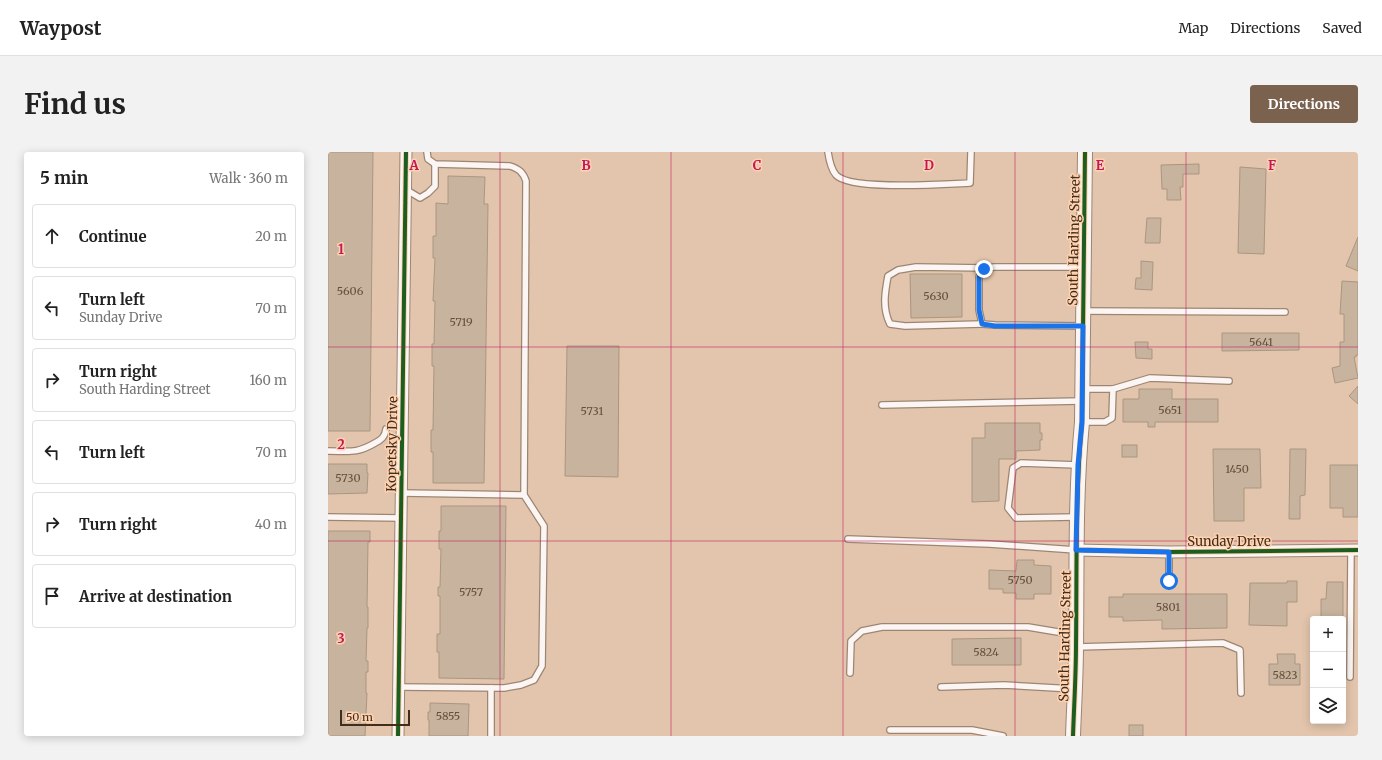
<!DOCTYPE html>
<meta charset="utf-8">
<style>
body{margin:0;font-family:Merriweather,serif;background:#f2f2f2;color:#222}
.controls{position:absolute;right:12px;bottom:12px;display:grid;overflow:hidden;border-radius:4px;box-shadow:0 2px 10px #0003}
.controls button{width:36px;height:36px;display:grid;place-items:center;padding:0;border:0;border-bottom:1px solid #e0e0e0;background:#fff;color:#222;font:20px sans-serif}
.scale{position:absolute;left:12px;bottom:10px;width:70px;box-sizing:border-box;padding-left:4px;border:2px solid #422d1b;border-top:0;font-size:11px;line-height:14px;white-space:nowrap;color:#422d1b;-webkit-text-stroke:3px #ffd2b0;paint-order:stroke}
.stop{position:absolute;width:12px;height:12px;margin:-9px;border:3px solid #1a73e8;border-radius:50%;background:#fff}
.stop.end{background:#1a73e8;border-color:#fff;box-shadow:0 1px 4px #0008}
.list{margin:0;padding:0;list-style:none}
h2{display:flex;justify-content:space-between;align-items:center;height:52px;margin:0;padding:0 16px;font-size:17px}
h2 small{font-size:13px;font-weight:400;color:#767676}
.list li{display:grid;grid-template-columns:26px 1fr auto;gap:12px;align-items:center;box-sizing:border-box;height:64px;margin:0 8px 8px;padding:0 8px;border:1px solid #e0e0e0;border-radius:4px}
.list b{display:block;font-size:15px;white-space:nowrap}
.list p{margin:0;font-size:13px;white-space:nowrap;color:#767676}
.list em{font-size:13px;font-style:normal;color:#767676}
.icon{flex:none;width:22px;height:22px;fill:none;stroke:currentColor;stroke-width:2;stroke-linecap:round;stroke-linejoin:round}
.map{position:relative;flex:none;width:1030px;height:584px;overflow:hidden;border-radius:4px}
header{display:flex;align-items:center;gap:24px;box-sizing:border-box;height:56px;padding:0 20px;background:#fff;border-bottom:1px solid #e0e0e0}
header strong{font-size:19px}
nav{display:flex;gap:22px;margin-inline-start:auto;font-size:14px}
.intro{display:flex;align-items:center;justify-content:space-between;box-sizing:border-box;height:96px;padding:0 24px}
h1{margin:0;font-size:28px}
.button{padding:10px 18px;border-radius:4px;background:#7a624e;color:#fff;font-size:14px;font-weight:700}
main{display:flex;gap:24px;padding:0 24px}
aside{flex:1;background:#fff;border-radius:4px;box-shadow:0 2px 10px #0003}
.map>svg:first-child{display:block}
</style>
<header>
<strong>Waypost</strong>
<nav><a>Map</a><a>Directions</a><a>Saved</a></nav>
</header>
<div class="intro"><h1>Find us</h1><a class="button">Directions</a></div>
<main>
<aside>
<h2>5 min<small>Walk · 360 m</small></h2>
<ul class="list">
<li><svg class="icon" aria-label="ahead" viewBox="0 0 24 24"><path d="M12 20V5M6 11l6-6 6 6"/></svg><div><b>Continue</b></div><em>20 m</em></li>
<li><svg class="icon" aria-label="left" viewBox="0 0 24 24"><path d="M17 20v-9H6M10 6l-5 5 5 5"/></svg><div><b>Turn left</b><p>Sunday Drive</p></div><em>70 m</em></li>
<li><svg class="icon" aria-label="right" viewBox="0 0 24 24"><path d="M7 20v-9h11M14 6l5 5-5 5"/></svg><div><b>Turn right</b><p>South Harding Street</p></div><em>160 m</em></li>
<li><svg class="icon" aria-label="left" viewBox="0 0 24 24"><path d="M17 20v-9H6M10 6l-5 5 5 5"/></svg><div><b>Turn left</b></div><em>70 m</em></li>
<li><svg class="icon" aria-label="right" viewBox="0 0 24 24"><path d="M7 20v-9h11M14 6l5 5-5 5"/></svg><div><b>Turn right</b></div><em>40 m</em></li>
<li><svg class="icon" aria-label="arrive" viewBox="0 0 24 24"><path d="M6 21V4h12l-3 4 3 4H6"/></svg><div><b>Arrive at destination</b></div></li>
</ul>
</aside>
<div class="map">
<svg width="1030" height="584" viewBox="0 0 1030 584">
<rect width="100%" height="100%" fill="#e3c5ad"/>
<!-- building -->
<g fill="#c7b39e" stroke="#aa9680">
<path d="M 0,0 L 45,0 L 42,279 L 0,279 Z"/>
<path d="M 871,12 L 871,22 L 855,22 L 855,35 L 852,35 L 853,48 L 839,48 L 839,37 L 834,37 L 833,13 Z"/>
<path d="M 912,15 L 938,17 L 936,102 L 910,101 Z"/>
<path d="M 120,24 L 157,25 L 156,52 L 160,52 L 156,331 L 105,331 L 105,300 L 103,300 L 103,278 L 105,278 L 106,214 L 104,214 L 104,192 L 106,192 L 107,149 L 105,149 L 107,106 L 105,106 L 105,84 L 108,84 L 108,51 L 120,52 Z"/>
<path d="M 819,66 L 833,66 L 832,91 L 817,91 Z"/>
<path d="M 1030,85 L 1030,119 L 1018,114 Z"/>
<path d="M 813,109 L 825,110 L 824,138 L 807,137 L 808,126 L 813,126 Z"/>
<path d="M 582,122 L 634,122 L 634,165 L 583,166 Z"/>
<path d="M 1014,129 L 1030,130 L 1030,203 L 1028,203 L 1028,205 L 1026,205 L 1030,226 L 1007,231 L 1004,216 L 1012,214 L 1012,190 L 1016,190 L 1016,162 L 1012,162 Z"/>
<path d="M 894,181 L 971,181 L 971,198 L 894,199 Z"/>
<path d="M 807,190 L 820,190 L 820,197 L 824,197 L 824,207 L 808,206 Z"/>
<path d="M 239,194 L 291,194 L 290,325 L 237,324 Z"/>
<path d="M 1030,234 L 1030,252 L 1021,244 Z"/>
<path d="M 811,237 L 844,237 L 844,247 L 890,247 L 890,270 L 827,270 L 827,275 L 820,275 L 820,270 L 795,270 L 795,247 L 811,247 Z"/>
<path d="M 657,271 L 712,271 L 712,281 L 714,281 L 714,288 L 712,288 L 712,298 L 688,299 L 688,307 L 671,307 L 671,349 L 644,350 L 644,286 L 657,286 Z"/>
<rect x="794" y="293" width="15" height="12"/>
<path d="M 885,297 L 932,297 L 933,336 L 916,336 L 916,369 L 886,369 Z"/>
<path d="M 962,297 L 978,297 L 977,343 L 972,344 L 972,367 L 961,367 Z"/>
<path d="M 0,312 L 39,312 L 39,321 L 40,321 L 39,341 L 0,342 Z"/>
<path d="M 1002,313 L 1030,313 L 1030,365 L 1015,365 L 1015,356 L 1002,356 Z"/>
<path d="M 113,354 L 178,354 L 176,527 L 111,526 L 111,500 L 109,500 L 109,482 L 112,482 L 112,444 L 110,444 L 110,435 L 112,435 L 113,397 L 111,397 L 111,379 L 113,379 Z"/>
<path d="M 0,379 L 42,379 L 42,390 L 40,390 L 39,455 L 40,455 L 40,476 L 39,476 L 38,509 L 40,509 L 40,520 L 38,520 L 38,541 L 39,541 L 37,584 L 0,584 Z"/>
<path d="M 689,408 L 706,408 L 706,413 L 723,414 L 723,442 L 706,442 L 706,447 L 688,447 L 688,441 L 675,441 L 675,437 L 661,437 L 661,418 L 688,419 Z"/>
<path d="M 959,429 L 969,429 L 969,450 L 959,450 L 959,474 L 921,473 L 922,431 L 959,431 Z"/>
<path d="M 999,430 L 1015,430 L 1015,467 L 993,467 L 993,447 L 998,447 Z"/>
<path d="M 795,442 L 899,442 L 899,476 L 834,477 L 834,468 L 795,469 L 795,465 L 781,465 L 781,445 L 795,445 Z"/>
<path d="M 693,486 L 693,513 L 624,513 L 624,487 Z"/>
<path d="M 949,502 L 967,502 L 967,512 L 972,512 L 972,533 L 941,533 L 941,512 L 950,512 Z"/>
<path d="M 102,551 L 141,552 L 140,584 L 101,584 L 101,568 L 100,568 L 100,560 L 102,560 Z"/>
<rect x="801" y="573" width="14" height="11"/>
</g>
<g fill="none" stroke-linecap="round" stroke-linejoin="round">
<defs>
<g id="service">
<path d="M 500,0 C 501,7 503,17 508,23 C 522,39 619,32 642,31 L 643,0"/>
<path d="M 77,37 L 92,46 L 100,41 L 107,34 L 107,12"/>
<path d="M 756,159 L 957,160"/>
<path d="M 654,172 L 577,174 L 562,172 C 554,156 557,140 560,124 L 570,118 L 588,115 L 659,116"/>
<path d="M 755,174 L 667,173 L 654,172 L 651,158 L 651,125 L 656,117 L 666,115 L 755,115"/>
<path d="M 754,237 L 785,237 L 784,266 L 777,270 L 755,270"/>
<path d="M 785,237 L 822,226 L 901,229"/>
<path d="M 554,253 L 753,249"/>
<path d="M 0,299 C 21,299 28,302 47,291 C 53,288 57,285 58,277"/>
<path d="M 74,341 L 196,343 L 198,29 C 195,20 191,17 182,14 L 107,12 L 100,7 L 99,0"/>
<path d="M 0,365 L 73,366"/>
<path d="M 748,365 L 688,366 L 680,356 L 685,316 L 693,311 L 750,313"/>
<path d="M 520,387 L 661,392 L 748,398"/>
<path d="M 841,400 L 841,429"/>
<path d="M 749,495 L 895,491 L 912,498 L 913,541"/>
<path d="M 522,521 L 523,489 L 534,479 L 554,475 L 700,475 L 748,483"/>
<path d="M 1022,525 L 1023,399"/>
<path d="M 71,535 L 176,536 L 193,533 L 206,528 L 214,514 L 216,374 L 196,343"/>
<path d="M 613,535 L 676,533 L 746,537"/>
<path d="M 163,536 L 163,584"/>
<path d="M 562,578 L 644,578 L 675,584"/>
</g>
<g id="minor">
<path d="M 748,398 L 841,400 L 1030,398"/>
<path d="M 70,584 L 78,0"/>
</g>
<path id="tertiary" d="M 745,584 C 746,554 748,523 748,493 C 749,418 747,345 754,270 L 757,0"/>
</defs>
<!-- service casing -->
<use href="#service" stroke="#9c8673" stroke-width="8"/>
<!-- minor casing -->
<use href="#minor" stroke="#9c8673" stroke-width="13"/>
<!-- tertiary casing -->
<use href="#tertiary" stroke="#9c8673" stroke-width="16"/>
<!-- service -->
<use href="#service" stroke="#fbf6f3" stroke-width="5.5"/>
<!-- minor -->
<use href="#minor" stroke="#fbf6f3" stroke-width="11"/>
<!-- tertiary -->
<use href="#tertiary" stroke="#fbf6f3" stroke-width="14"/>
<defs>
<g id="cycleway">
<path d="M 748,398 L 841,400 L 1030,398"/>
<path d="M 70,584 L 78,0"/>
<path d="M 745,584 C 746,554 748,523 748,493 C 749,418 747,345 754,270 L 757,0"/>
</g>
</defs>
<!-- cycleway casing -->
<use href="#cycleway" stroke="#ffd2b0" stroke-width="6"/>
<!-- cycleway -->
<use href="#cycleway" stroke="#1b5e20" stroke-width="4"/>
</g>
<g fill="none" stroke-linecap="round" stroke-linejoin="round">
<!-- route -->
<path stroke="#1a73e8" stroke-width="5" d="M 656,117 L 651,125 L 651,158 L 654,172 L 667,174 L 755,174 L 754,270 L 750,313 L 748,398 L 841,400 L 841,429"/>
</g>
<!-- grid -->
<path fill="none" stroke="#c2185b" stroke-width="1" stroke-opacity="0.55" d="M 172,0 L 172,584M 343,0 L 343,584M 515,0 L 515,584M 687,0 L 687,584M 858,0 L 858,584M 0,195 L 1030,195M 0,389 L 1030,389"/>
<g text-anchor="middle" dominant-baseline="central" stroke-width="3" stroke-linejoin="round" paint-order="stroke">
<!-- number labels -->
<g font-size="11" fill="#65503d">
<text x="22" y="139">5606</text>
<text x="608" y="144">5630</text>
<text x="133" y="170">5719</text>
<text x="933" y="190">5641</text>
<text x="842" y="258">5651</text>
<text x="264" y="259">5731</text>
<text x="909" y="317">1450</text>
<text x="20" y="326">5730</text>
<text x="692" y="428">5750</text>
<text x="143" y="440">5757</text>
<text x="840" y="455">5801</text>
<text x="658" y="500">5824</text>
<text x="957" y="523">5823</text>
<text x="120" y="564">5855</text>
</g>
<!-- street labels -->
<g font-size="13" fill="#422d1b" stroke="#ffd2b0">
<text transform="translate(746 88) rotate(-89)">South Harding Street</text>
<text transform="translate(64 292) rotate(-89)">Kopetsky Drive</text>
<text x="901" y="389">Sunday Drive</text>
<text transform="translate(737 484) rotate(-89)">South Harding Street</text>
</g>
</g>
<g font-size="13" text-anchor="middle" font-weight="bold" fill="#c2185b" stroke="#ffd2b0" stroke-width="3" stroke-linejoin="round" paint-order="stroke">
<text x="86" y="18">A</text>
<text x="258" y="18">B</text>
<text x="429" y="18">C</text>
<text x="601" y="18">D</text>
<text x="772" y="18">E</text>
<text x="944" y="18">F</text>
<text x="13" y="102">1</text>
<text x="13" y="297">2</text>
<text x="13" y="491">3</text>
</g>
</svg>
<div class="controls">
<button>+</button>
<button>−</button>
<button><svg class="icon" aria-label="layers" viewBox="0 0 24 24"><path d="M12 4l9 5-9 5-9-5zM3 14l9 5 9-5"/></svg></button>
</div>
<div class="scale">50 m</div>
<div class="stop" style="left:841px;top:429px"></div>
<div class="stop end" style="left:656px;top:117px"></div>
</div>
</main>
